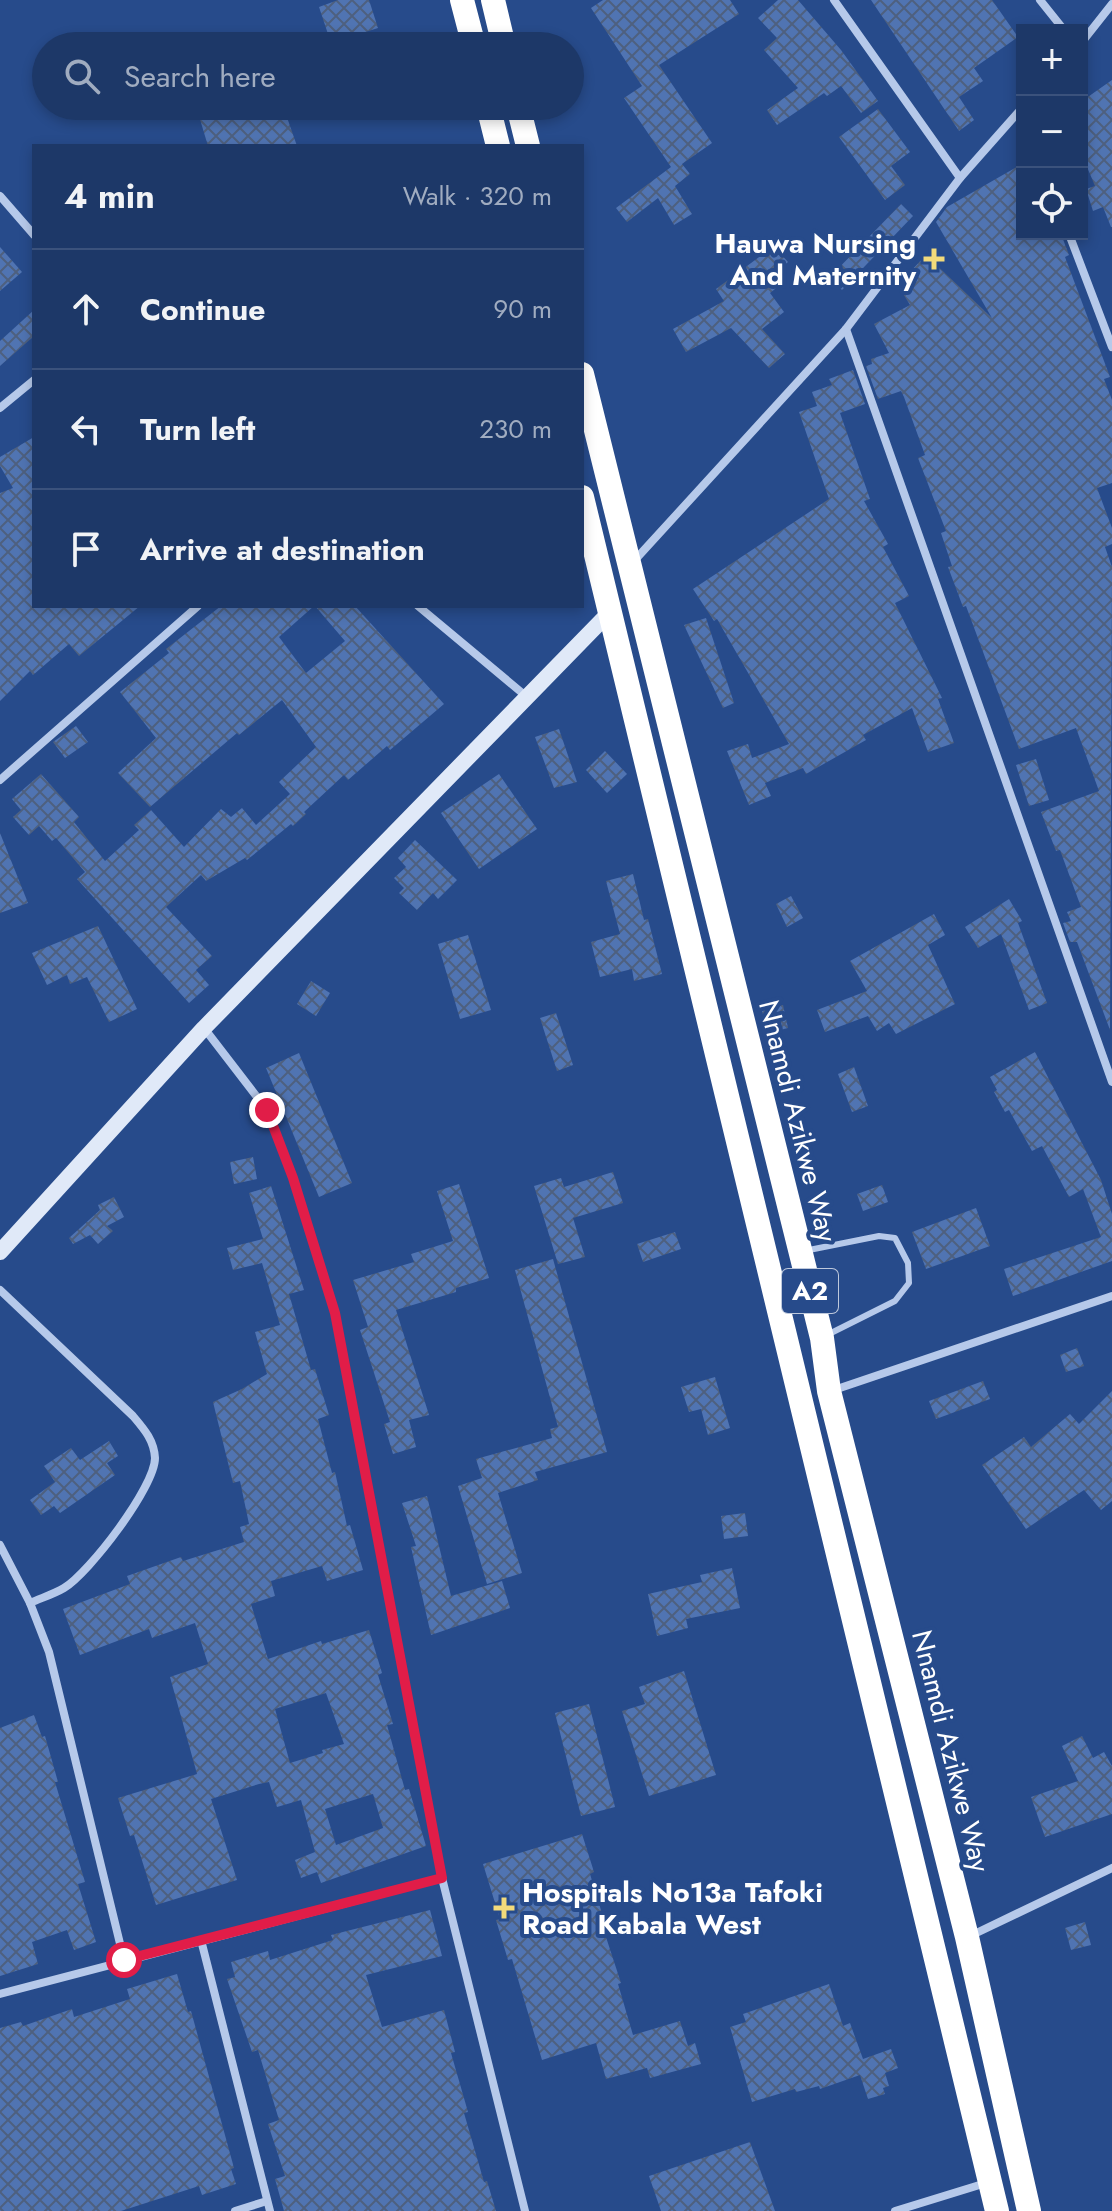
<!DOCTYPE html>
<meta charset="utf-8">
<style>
body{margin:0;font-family:Jost,sans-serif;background:#2a4371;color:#f1f3f6}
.controls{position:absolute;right:24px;top:24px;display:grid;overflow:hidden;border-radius:0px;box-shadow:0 4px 12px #0003}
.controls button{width:72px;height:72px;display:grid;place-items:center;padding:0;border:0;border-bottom:2px solid #3b527c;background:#1d3868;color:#f1f3f6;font:40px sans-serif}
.stop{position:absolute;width:24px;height:24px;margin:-18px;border:6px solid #e11d48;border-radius:50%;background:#fff}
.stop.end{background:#e11d48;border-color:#fff;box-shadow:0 2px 8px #0008}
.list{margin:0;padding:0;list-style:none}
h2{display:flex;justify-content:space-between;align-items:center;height:104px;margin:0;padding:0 32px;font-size:34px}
h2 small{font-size:26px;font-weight:400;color:#a0acc0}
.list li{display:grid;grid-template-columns:52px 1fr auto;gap:24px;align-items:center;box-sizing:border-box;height:120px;padding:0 32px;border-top:2px solid #3b527c}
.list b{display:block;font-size:30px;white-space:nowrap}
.list em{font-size:26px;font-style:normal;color:#a0acc0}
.icon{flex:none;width:44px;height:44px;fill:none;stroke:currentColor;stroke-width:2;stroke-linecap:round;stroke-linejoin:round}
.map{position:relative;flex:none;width:1112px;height:2211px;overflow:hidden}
.search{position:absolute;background:#1d3868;box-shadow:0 4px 12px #0003;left:32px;top:32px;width:552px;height:88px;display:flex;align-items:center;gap:20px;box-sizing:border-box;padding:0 28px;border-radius:44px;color:#a0acc0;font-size:30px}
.panel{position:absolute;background:#1d3868;box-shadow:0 4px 12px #0003;left:32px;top:144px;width:552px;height:464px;border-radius:0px}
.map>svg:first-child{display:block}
</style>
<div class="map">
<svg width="1112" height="2211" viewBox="0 0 1112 2211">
<defs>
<pattern id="building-cross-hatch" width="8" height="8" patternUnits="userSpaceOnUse" patternTransform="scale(2)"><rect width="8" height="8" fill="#5074b2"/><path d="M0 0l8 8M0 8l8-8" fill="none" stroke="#4e607f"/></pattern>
</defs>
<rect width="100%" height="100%" fill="#274b8b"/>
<!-- building -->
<g fill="url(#building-cross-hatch)" fill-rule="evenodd">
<path d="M 338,0 L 369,0 L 378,28 L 331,43 L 319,7 Z"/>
<path d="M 603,0 L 730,0 L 739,14 L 659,65 L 712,143 L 682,164 L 690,174 L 675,186 L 692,214 L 674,225 L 658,198 L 627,222 L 616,208 L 671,167 L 624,98 L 642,86 L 591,8 Z"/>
<path d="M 778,0 L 798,0 L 841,50 L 878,101 L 861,113 L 841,86 L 827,96 L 824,93 L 777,125 L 767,110 L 798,88 L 764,50 L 777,38 L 758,18 Z"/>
<path d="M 871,0 L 992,0 L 1018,37 L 974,68 L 983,81 L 959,97 L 974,120 L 959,131 Z"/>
<path d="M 1112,80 L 1112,227 L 1111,227 L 1103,207 L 1093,211 L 1086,189 L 1095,186 L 1082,155 L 1082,101 Z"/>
<path d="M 196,106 L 283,106 L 297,146 L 208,146 Z"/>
<path d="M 878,109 L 910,152 L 891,166 L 905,185 L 885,200 L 839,137 Z"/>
<path d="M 1022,164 L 1022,234 L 1061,234 L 1069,255 L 1065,257 L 1110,377 L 1104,379 L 1112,400 L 1112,483 L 1097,488 L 1112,528 L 1112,544 L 1105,547 L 1112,567 L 1110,1030 L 1077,942 L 1070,942 L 1063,923 L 1071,921 L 1067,912 L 1081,907 L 1060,850 L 1056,851 L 1041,812 L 1099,791 L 1076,728 L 1019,749 L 966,606 L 963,607 L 948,567 L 952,566 L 941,533 L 946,531 L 918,458 L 925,455 L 904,397 L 901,391 L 878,399 L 866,366 L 872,364 L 871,359 L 889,353 L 874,324 L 910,305 L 896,282 L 908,274 L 926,255 L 992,318 L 936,222 L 947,207 Z"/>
<path d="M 901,204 L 913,216 L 842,290 L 829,278 Z"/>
<path d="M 774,246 L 788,262 L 777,271 L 785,281 L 770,293 L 784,312 L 762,329 L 785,354 L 769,368 L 731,328 L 686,352 L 673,329 L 724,301 L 716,289 Z"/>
<path d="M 0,247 L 22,272 L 0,291 Z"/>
<path d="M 34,310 L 34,336 L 0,366 L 0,341 Z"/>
<path d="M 853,370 L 865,404 L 840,413 L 870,499 L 864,501 L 888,544 L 883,547 L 909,596 L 895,603 L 942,698 L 938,699 L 954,743 L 928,752 L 912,708 L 863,735 L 866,740 L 806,774 L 803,768 L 765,783 L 771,796 L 749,805 L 727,751 L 748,744 L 752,758 L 789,744 L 717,619 L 714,621 L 693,589 L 829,499 L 799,412 L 817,406 L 812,392 L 832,385 L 829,379 Z"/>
<path d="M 34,437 L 34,606 L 140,606 L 79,656 L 69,644 L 33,675 L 30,671 L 0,701 L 0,493 L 13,488 L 0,466 L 0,457 Z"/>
<path d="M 221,606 L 314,606 L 279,637 L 306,673 L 345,641 L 315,606 L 355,606 L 444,704 L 390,750 L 387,746 L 348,780 L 344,775 L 304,812 L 306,814 L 293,826 L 291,824 L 247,860 L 245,858 L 206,881 L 201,875 L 166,907 L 212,956 L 196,970 L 209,985 L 189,1003 L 77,879 L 85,872 L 56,838 L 52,841 L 39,826 L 29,835 L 13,817 L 21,810 L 12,799 L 41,774 L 79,817 L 74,822 L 105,861 L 139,830 L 134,825 L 151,810 L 184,847 L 221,809 L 231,817 L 242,808 L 256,825 L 290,794 L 279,782 L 316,747 L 282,700 L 239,735 L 237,733 L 150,807 L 118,773 L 156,738 L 120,692 L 169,653 L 166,649 Z"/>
<path d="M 706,618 L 734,703 L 723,708 L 684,625 Z"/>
<path d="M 76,726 L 88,742 L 65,758 L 53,742 Z"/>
<path d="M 559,729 L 577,782 L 554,788 L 535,737 Z"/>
<path d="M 605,751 L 627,774 L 607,793 L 586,770 Z"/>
<path d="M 1036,759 L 1049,800 L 1029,806 L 1016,765 Z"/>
<path d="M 499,774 L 537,829 L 479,869 L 441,813 Z"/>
<path d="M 0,833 L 28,903 L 0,913 Z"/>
<path d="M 415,840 L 457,880 L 438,899 L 433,893 L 417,910 L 399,893 L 404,888 L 394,878 L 406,867 L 398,858 Z"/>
<path d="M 633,874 L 644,920 L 648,919 L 662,974 L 634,981 L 632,969 L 600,977 L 591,942 L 620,934 L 606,881 Z"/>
<path d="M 791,896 L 803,918 L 787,927 L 776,904 Z"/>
<path d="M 1009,899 L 1022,921 L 1018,923 L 1047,1003 L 1029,1010 L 1001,934 L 978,948 L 965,927 Z"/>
<path d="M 934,914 L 945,935 L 928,945 L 955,1004 L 896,1034 L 889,1023 L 877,1031 L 868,1016 L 825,1032 L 817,1010 L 867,991 L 850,961 Z"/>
<path d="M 98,926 L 137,1009 L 109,1022 L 87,977 L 70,984 L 67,975 L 47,985 L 32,953 Z"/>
<path d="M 468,935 L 491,1010 L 460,1019 L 438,944 Z"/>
<path d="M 311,981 L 330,993 L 316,1016 L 297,1004 Z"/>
<path d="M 783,1005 L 788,1028 L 768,1033 L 762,1011 Z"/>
<path d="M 556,1013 L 573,1065 L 557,1071 L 540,1018 Z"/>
<path d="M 1035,1052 L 1101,1180 L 1112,1214 L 1112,1261 L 1013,1296 L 1004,1269 L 1101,1237 L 1083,1189 L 1069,1197 L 1042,1146 L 1032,1151 L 1009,1110 L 1005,1112 L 994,1092 L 997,1090 L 990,1077 Z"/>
<path d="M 299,1053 L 352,1183 L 319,1197 L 266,1068 Z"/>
<path d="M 854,1067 L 868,1106 L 852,1112 L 838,1074 Z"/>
<path d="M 253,1157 L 257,1179 L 234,1184 L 230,1162 Z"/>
<path d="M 613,1172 L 623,1203 L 573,1218 L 585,1257 L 558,1264 L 534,1186 L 561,1178 L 564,1187 Z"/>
<path d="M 459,1184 L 489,1278 L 456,1288 L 456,1292 L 396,1310 L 429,1415 L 409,1420 L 416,1447 L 393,1454 L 384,1424 L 390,1422 L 360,1330 L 368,1327 L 353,1280 L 414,1262 L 411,1254 L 453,1241 L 437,1191 Z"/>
<path d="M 882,1185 L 888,1202 L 863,1211 L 857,1194 Z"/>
<path d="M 271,1186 L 304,1290 L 289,1294 L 311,1370 L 315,1369 L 329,1415 L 318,1419 L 332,1473 L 335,1472 L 347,1526 L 350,1525 L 363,1570 L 327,1581 L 322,1566 L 271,1581 L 275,1596 L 251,1604 L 268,1659 L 321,1641 L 322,1644 L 369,1630 L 382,1673 L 378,1675 L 393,1724 L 387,1725 L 405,1790 L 409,1789 L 426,1846 L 321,1883 L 317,1872 L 301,1878 L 295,1860 L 315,1852 L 301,1800 L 277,1807 L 269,1782 L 259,1784 L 211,1799 L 237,1880 L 156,1905 L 134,1835 L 130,1836 L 118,1798 L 197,1774 L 170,1677 L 208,1664 L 195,1623 L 152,1638 L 149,1629 L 80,1655 L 63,1609 L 130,1584 L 127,1576 L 181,1557 L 183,1561 L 244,1542 L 240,1527 L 249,1524 L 240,1481 L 233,1483 L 213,1402 L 242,1389 L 267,1374 L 255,1332 L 280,1325 L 262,1263 L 233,1270 L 227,1248 L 263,1239 L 249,1193 ZM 326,1693 L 344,1744 L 322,1750 L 323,1753 L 290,1763 L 275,1709 ZM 373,1794 L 383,1828 L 336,1845 L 325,1809 Z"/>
<path d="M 114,1197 L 124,1217 L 107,1226 L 113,1231 L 98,1244 L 90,1235 L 73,1244 L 69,1238 L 100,1210 L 98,1205 Z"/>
<path d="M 976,1208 L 990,1246 L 926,1269 L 912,1232 Z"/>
<path d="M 675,1232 L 681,1249 L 643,1262 L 637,1244 Z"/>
<path d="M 553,1259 L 607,1452 L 535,1472 L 538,1480 L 498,1493 L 522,1573 L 487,1584 L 458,1486 L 482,1478 L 476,1459 L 552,1438 L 550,1429 L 558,1427 L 515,1270 Z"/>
<path d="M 1077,1348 L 1084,1366 L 1066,1372 L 1060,1355 Z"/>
<path d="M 715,1377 L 730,1428 L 708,1435 L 701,1409 L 689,1412 L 681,1387 Z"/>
<path d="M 983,1381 L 990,1399 L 936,1419 L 929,1401 Z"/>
<path d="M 1112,1391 L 1112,1501 L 1101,1510 L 1084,1490 L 1026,1529 L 982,1465 L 1024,1437 L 1031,1447 L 1070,1414 L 1079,1424 Z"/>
<path d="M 109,1441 L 118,1456 L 107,1463 L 115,1475 L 60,1513 L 54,1506 L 41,1515 L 30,1500 L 55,1482 L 44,1466 L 71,1448 L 80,1460 Z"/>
<path d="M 427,1496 L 451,1596 L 502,1581 L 510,1608 L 431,1635 L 411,1547 L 416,1546 L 402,1503 Z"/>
<path d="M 745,1513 L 748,1536 L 724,1539 L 721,1516 Z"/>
<path d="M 732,1568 L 740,1608 L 686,1619 L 688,1628 L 657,1636 L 648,1594 L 702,1582 L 700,1575 Z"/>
<path d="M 684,1671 L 716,1775 L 649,1796 L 622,1711 L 645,1704 L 639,1687 Z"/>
<path d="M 589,1704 L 615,1807 L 581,1816 L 555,1713 Z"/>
<path d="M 34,1715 L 42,1737 L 45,1736 L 58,1782 L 55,1782 L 85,1882 L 78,1884 L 96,1942 L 74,1950 L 67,1930 L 32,1942 L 38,1964 L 0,1976 L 0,1728 Z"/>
<path d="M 1082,1736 L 1093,1758 L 1104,1752 L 1112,1766 L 1112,1814 L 1045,1837 L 1031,1797 L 1078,1781 L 1062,1746 Z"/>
<path d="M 582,1834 L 594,1872 L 590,1874 L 607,1930 L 604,1931 L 621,1983 L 618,1984 L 633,2035 L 680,2021 L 688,2046 L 695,2043 L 701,2064 L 650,2078 L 647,2068 L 606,2079 L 596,2043 L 542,2060 L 512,1959 L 508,1960 L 496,1920 L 500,1919 L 483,1864 Z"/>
<path d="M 430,1910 L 442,1956 L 366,1975 L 382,2027 L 444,2010 L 455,2052 L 451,2053 L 468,2112 L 464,2113 L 484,2182 L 487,2181 L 496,2211 L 284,2211 L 275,2179 L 285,2176 L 268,2124 L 279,2120 L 258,2050 L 252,2052 L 227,1979 L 235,1977 L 231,1962 L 268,1951 L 270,1960 L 333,1940 L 331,1935 Z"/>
<path d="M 1085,1922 L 1091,1945 L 1071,1950 L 1065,1928 Z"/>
<path d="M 177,1974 L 188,2012 L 191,2011 L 234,2168 L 231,2169 L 236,2184 L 202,2195 L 199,2186 L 121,2211 L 0,2211 L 0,2028 L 21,2022 L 23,2026 L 72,2009 L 74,2017 L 130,1999 L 127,1989 Z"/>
<path d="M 829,1984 L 843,2026 L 850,2023 L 863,2059 L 891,2049 L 898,2068 L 885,2073 L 889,2086 L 883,2088 L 885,2094 L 868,2099 L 860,2075 L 820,2089 L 819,2086 L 796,2092 L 795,2089 L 752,2102 L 730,2027 L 746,2022 L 743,2014 Z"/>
<path d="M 750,2142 L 775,2211 L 661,2211 L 649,2176 Z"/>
</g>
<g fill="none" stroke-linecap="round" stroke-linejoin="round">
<!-- lane -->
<path stroke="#b6c9ea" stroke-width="6" d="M 804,1251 L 879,1236 L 895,1238 L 908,1263 L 909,1283 L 895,1301 L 829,1334"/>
<!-- street -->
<g stroke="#b6c9ea" stroke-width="8">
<path d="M 834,0 L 960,178"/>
<path d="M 1040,0 L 1064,30"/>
<path d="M 1082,42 L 1112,4"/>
<path d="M 0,196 L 34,235"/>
<path d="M 1069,234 L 1112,347"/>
<path d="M 846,329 L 1112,1082"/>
<path d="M 0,408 L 34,380"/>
<path d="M 634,561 L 846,329 L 960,178 L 1022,108"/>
<path d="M 418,606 L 527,697"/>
<path d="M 0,780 L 198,606"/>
<path d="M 204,1028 L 267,1110 L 293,1178 L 335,1313 L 442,1878 L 525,2211"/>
<path d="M 0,1290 L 133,1416 C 144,1429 154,1440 155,1458 C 155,1487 89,1573 64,1588 C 54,1594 41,1598 30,1603"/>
<path d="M 834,1390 L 1112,1296"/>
<path d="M 0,1545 L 30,1603 L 49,1652 L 124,1960"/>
<path d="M 968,1937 L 1112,1868"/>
<path d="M 201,1940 L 270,2211"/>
<path d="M 0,1994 L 442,1878"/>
<path d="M 235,2211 L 267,2201"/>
<path d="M 895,2211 L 986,2183"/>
</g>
<!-- secondary -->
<path stroke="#e0e9f8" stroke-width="16" d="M 0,1252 L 204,1028 L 610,612"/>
<!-- highway -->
<g stroke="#fff" stroke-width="24">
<path d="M 462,0 L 474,46"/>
<path d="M 493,0 L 504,46"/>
<path d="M 488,106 L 498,146"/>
<path d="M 518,106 L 528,146"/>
<path d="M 582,374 L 822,1338 L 829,1391 L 967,1937 L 1029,2211"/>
<path d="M 582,497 L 997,2211"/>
</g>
</g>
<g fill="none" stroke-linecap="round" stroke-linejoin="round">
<!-- route -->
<path stroke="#e11d48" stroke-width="10" d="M 124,1960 L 442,1878 L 335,1313 L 293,1178 L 267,1110"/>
</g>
<!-- markers -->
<g fill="#f2da7b" stroke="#274b8b" stroke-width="3">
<path d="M930 247h8v8h8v8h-8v8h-8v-8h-8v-8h8z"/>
<path d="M500 1896h8v8h8v8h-8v8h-8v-8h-8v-8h8z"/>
</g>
<g text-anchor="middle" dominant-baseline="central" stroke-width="8" stroke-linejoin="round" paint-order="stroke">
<!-- shield labels -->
<rect fill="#274b8b" stroke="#bec9dc" stroke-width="2" x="782" y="1269" width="56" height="44" rx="6"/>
<g font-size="26" font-weight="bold" fill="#fff">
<text x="810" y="1291">A2</text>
</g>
<!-- poi labels -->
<g font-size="28" font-weight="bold" fill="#fff" stroke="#274b8b" text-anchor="end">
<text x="916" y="243">Hauwa Nursing<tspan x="916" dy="32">And Maternity</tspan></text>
<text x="522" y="1892" text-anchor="start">Hospitals No13a Tafoki<tspan x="522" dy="32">Road Kabala West</tspan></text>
</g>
<!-- street labels -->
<g font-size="28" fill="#fff" stroke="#274b8b">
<text transform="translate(798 1121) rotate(76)">Nnamdi Azikwe Way</text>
<text transform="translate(951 1751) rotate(76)">Nnamdi Azikwe Way</text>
</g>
</g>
</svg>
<div class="controls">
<button>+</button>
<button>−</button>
<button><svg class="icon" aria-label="locate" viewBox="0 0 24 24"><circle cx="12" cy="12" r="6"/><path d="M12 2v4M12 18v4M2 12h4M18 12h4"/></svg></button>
</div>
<div class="stop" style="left:124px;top:1960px"></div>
<div class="stop end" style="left:267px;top:1110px"></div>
<div class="search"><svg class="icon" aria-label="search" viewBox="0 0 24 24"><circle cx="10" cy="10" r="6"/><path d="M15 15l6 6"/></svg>Search here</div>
<section class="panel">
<h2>4 min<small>Walk · 320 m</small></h2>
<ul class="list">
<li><svg class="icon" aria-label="ahead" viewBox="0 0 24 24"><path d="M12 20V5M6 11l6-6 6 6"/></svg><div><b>Continue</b></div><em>90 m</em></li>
<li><svg class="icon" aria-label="left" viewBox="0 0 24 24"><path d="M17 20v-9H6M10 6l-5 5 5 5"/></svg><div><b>Turn left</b></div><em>230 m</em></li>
<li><svg class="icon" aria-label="arrive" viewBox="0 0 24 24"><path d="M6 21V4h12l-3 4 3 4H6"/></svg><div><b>Arrive at destination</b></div></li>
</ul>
</section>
</div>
